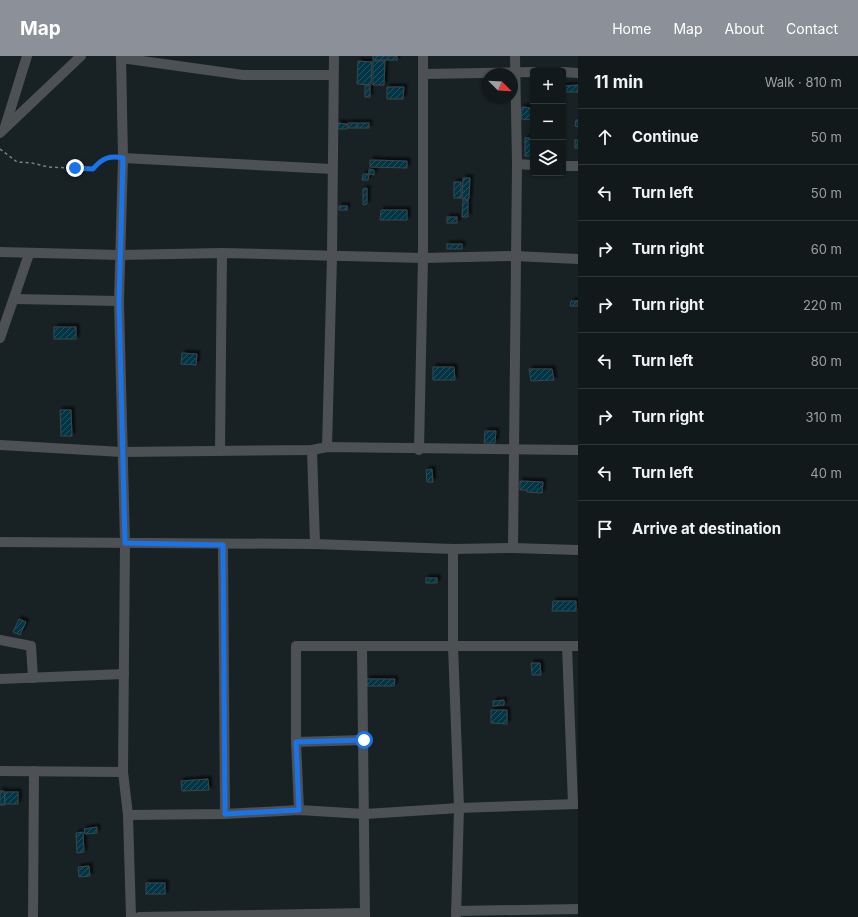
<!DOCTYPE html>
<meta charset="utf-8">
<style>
body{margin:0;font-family:Inter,sans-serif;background:#1f2628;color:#f1f3f6}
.controls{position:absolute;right:12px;top:12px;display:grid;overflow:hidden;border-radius:4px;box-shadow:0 1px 3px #0004}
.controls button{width:36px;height:36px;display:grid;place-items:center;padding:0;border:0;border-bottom:1px solid #31383a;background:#12191b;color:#f1f3f6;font:20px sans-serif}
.compass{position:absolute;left:482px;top:12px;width:36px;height:36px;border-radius:50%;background:#12191b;box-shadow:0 1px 3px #0004;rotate:114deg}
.stop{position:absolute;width:12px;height:12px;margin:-9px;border:3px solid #1a73e8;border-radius:50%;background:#fff}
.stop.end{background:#1a73e8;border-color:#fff;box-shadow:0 1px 4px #0008}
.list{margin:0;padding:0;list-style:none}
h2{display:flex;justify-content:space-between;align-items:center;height:52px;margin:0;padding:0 16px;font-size:17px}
h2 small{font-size:13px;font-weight:400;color:#9ca0a3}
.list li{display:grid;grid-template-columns:26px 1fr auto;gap:12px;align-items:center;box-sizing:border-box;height:56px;padding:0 16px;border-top:1px solid #31383a}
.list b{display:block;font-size:15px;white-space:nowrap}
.list em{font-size:13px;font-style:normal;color:#9ca0a3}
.icon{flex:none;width:22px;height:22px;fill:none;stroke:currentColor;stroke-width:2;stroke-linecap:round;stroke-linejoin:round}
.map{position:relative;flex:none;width:578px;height:861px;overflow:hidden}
header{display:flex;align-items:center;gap:24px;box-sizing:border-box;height:56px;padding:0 20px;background:#8c9099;color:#fff}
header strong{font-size:19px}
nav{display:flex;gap:22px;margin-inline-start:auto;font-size:14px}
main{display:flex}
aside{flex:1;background:#12191b}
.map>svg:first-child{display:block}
</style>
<header>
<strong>Map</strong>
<nav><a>Home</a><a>Map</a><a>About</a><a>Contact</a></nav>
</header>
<main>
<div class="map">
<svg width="578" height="861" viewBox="0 0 578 861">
<defs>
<pattern id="building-hatch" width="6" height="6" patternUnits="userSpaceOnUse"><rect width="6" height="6" fill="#023644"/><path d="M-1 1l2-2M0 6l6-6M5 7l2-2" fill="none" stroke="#27535f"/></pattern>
<filter id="shadow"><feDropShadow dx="3" dy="-3" stdDeviation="1" flood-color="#0009"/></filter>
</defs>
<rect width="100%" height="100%" fill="#182124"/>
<!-- building -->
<g fill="url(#building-hatch)" stroke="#3c464a" filter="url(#shadow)">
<rect x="373" y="0" width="24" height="4"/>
<path d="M 358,5 L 372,6 L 371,29 L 357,28 Z"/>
<path d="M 373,5 L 385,5 L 384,29 L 373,29 Z"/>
<path d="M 578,29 L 578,36 L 563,36 L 563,30 Z"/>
<rect x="365" y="30" width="5" height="11"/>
<path d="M 387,31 L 404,31 L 403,43 L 387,43 Z"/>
<path d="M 522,51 L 533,52 L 533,64 L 521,63 Z"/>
<path d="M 576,64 L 578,64 L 578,71 L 575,70 Z"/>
<path d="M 338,67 L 347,68 L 347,73 L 338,73 Z"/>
<rect x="348" y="67" width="9" height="5"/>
<rect x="358" y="67" width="11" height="5"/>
<rect x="525" y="82" width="7" height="18"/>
<rect x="575" y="84" width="3" height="8"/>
<path d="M 370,104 L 407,105 L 407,112 L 370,111 Z"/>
<path d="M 369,113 L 374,114 L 374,119 L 369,118 Z"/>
<path d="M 363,118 L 369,118 L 368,124 L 362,124 Z"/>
<path d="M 463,122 L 470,122 L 469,143 L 462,143 Z"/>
<rect x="454" y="126" width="7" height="16"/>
<path d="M 367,132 L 367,148 L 363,149 L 363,133 Z"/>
<path d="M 463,144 L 468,144 L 468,161 L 462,161 Z"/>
<rect x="339" y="150" width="8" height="4"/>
<path d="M 381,154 L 407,154 L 407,164 L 380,164 Z"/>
<rect x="447" y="161" width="10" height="6"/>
<rect x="447" y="188" width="15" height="5"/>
<path d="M 571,245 L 578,245 L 578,250 L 570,250 Z"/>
<rect x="54" y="271" width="22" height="12"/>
<path d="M 182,297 L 197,298 L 196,309 L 181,308 Z"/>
<path d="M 433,311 L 454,311 L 455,324 L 433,324 Z"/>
<path d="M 529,313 L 552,313 L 554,324 L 531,325 Z"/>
<path d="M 60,354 L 71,354 L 72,380 L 61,380 Z"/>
<path d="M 485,375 L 496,375 L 495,387 L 484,387 Z"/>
<path d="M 432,413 L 433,426 L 427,426 L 426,414 Z"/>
<path d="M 520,425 L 543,426 L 542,437 L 527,436 L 527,434 L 520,434 Z"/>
<rect x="426" y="522" width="11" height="5"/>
<path d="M 553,545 L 576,545 L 576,555 L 552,555 Z"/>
<path d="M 19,563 L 26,566 L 20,579 L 13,576 Z"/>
<path d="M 531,607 L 540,607 L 541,619 L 532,619 Z"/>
<path d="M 367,623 L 395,623 L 394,630 L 367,630 Z"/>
<path d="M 504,644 L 504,649 L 493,650 L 493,645 Z"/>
<path d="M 491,654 L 507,654 L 507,668 L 491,667 Z"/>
<path d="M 208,723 L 209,734 L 182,735 L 181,725 Z"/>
<path d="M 0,735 L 4,735 L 5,749 L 0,749 Z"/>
<rect x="5" y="736" width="13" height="12"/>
<path d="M 97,771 L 97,777 L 85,778 L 84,773 Z"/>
<path d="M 83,776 L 84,796 L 77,797 L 76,777 Z"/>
<path d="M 89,810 L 90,820 L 79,821 L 78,811 Z"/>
<rect x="146" y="827" width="19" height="11"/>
</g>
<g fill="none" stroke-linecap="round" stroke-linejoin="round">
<!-- path -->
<path stroke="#798083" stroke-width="1.5" stroke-dasharray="3 3" stroke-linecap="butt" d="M 0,93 L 17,106 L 32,107 L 48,111 L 93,113 L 99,105 L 114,100"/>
<!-- minor -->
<g stroke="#4d5153" stroke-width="10">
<path d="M 121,0 L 123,102 L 119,245 L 125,487 L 123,716 L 128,759 L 131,861"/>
<path d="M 121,2 L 243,19 L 333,19"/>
<path d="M 563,16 L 578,17"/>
<path d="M 424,18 L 533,16"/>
<path d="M 5,71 L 27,0"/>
<path d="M 0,77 L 81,0"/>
<path d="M 123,102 L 332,113"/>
<path d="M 517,108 L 533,109"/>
<path d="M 563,110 L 578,110"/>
<path d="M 0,196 L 120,199 L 222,197 L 423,202 L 514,200 L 578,203"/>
<path d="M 14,243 L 119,245"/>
<path d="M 0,282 L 29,198"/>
<path d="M 0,389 L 122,396 L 312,394 L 327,391 L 578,394"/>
<path d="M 327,391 L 332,201 L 334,0"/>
<path d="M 312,394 L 315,488"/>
<path d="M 419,394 L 423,202 L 423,0"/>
<path d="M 220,395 L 222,197"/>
<path d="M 0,486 L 315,488 L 453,493 L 513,492 L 578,494"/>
<path d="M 223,489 L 225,758"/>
<path d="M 513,492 L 517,108 L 515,0"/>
<path d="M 453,493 L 453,590 L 459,752 L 456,861"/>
<path d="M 0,584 L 31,590 L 33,622"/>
<path d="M 362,590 L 365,861"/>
<path d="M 567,590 L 573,748"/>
<path d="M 0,623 L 124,618"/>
<path d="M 296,686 L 364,684"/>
<path d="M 0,715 L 123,716"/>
<path d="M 299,754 L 296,686 L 296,590 L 578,590"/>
<path d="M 128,759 L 225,758 L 299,754 L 365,758 L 459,752 L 578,748"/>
<path d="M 456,855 L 578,853"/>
<path d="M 33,861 L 34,715"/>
<path d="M 139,861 L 365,857"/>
</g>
</g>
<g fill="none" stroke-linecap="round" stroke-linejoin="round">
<!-- route -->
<path stroke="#1a73e8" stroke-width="5" d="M 75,112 L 93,113 C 102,102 110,99 123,102 L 119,245 L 125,487 L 223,489 L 225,758 L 299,754 L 296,686 L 364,684"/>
</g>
</svg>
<div class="controls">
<button>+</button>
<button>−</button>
<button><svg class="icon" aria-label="layers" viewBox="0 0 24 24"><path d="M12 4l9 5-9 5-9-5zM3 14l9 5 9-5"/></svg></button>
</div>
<svg class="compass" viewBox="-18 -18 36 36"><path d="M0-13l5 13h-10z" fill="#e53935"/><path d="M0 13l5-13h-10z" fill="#9ca0a3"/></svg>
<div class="stop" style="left:364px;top:684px"></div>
<div class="stop end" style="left:75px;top:112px"></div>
</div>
<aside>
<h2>11 min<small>Walk · 810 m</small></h2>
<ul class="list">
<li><svg class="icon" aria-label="ahead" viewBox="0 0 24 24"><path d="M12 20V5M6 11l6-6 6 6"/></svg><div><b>Continue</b></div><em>50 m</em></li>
<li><svg class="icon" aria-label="left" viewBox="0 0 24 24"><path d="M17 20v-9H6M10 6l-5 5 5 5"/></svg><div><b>Turn left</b></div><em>50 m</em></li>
<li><svg class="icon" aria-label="right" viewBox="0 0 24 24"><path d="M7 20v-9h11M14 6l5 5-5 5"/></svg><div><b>Turn right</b></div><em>60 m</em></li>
<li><svg class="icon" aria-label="right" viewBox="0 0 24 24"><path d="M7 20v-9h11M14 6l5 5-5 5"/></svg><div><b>Turn right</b></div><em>220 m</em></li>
<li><svg class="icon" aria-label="left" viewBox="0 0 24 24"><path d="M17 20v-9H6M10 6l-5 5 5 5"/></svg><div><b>Turn left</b></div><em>80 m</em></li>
<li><svg class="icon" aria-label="right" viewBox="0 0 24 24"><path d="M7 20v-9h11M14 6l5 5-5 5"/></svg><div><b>Turn right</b></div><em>310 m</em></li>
<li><svg class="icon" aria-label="left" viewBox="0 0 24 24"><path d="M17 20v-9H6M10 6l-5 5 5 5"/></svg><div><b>Turn left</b></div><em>40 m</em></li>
<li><svg class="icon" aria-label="arrive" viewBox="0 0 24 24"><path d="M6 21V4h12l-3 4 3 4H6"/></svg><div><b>Arrive at destination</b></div></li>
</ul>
</aside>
</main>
